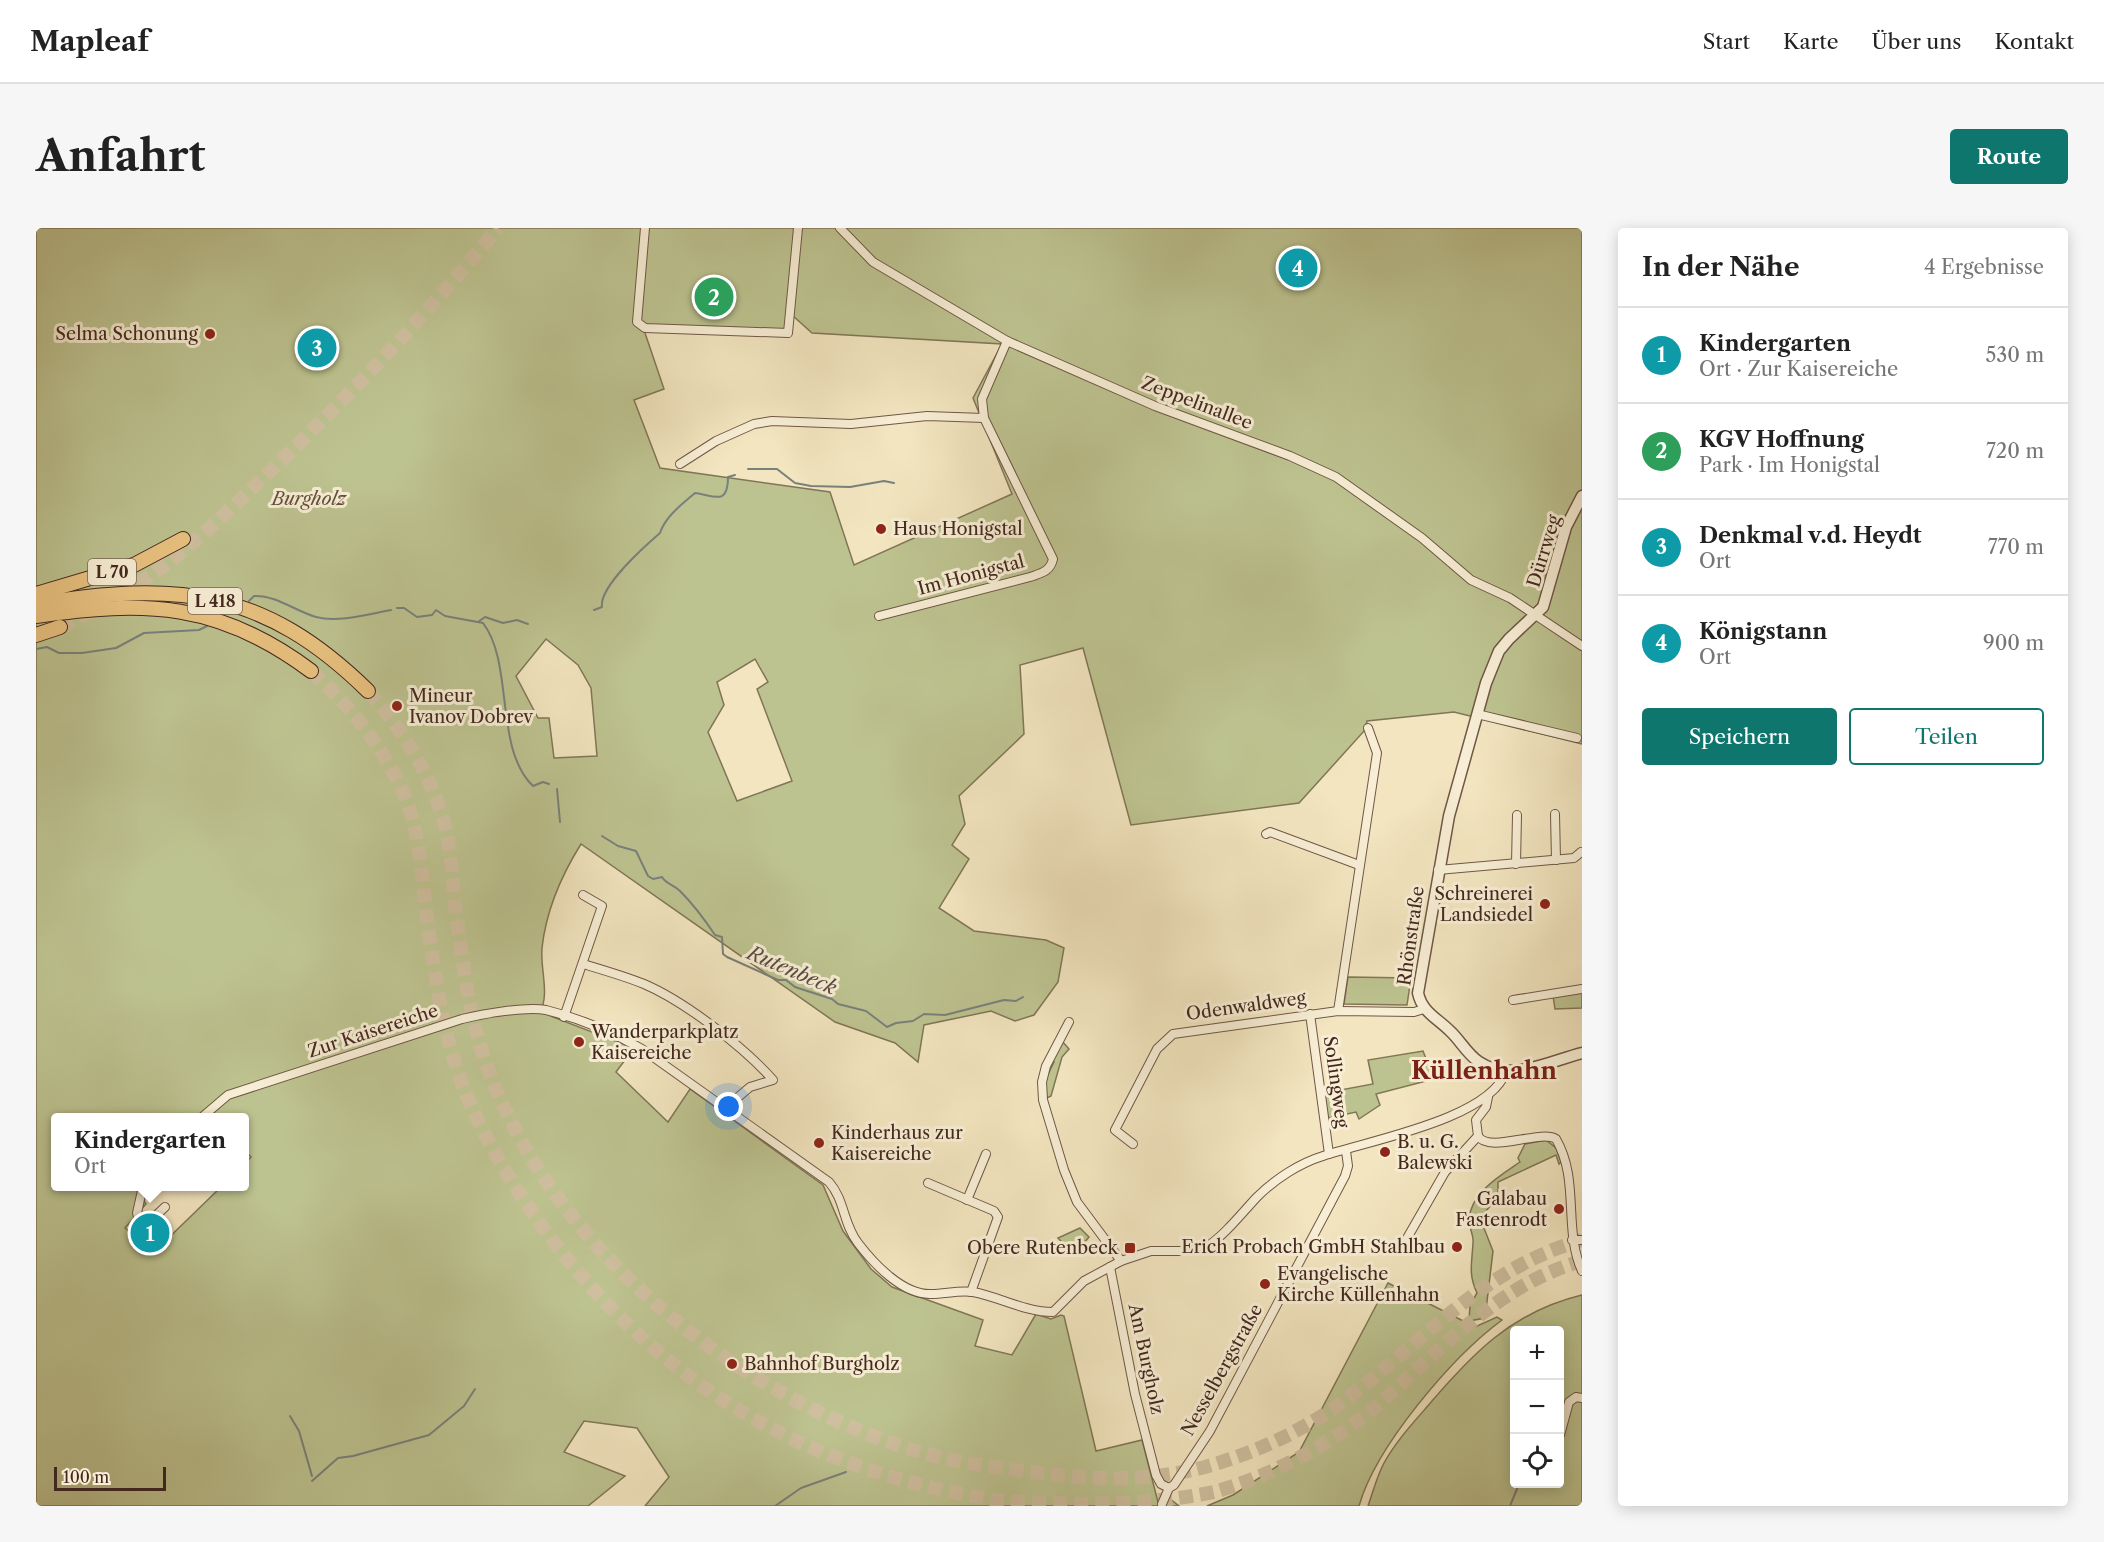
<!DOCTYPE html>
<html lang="de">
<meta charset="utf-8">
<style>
body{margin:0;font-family:"Libre Caslon Text",serif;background:#f6f6f6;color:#222}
.controls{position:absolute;right:18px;bottom:18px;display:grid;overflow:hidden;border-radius:6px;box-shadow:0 3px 15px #0003}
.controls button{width:54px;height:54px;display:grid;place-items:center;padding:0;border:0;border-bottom:2px solid #e0e0e0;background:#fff;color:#222;font:30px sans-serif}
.scale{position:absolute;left:18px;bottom:15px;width:112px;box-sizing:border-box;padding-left:6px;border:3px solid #44281e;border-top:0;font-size:16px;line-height:21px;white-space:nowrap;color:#44281e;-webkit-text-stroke:4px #f7eed5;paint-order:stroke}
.you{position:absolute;left:693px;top:879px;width:21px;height:21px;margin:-15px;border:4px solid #fff;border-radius:50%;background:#1a73e8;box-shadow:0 0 0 9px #1a73e833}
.badge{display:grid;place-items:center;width:39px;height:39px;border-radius:50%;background:#0f766e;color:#fff;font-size:20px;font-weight:700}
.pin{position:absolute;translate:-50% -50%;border:3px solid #fff;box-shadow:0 2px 6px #0006}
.popup{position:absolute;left:15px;top:885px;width:198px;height:78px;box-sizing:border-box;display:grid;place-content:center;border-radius:6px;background:#fff;filter:drop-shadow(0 2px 4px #0005);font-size:20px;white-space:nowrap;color:#767676}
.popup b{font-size:22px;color:#222}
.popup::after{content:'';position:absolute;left:50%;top:100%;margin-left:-12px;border:12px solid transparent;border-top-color:#fff}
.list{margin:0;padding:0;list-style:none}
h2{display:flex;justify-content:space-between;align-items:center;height:78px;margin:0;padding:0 24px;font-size:26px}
h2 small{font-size:20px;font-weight:400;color:#767676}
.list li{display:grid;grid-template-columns:39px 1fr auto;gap:18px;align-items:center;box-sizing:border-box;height:96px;padding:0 24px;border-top:2px solid #e0e0e0}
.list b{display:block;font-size:22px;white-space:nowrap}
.list p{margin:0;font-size:20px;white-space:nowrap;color:#767676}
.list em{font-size:20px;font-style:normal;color:#767676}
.actions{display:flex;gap:12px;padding:18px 24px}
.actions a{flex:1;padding:14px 0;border:2px solid #0f766e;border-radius:6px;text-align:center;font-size:21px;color:#0f766e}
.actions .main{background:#0f766e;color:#fff}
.icon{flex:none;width:33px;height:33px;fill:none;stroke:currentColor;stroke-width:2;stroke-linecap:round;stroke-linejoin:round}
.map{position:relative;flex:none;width:1546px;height:1278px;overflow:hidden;border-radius:6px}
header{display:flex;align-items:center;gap:36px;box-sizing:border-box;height:84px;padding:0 30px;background:#fff;border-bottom:2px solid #e0e0e0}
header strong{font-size:28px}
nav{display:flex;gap:33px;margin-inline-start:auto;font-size:21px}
.intro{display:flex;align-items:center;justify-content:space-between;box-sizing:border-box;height:144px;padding:0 36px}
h1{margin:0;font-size:42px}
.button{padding:15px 27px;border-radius:6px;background:#0f766e;color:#fff;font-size:21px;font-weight:700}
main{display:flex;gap:36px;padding:0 36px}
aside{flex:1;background:#fff;border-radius:6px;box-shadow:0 3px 15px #0003}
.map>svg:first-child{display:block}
</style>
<header>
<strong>Mapleaf</strong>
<nav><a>Start</a><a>Karte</a><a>Über uns</a><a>Kontakt</a></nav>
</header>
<div class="intro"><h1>Anfahrt</h1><a class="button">Route</a></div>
<main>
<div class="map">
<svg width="1546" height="1278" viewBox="0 0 1546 1278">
<rect width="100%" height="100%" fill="#f2e5bf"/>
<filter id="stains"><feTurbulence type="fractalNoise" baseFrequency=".00333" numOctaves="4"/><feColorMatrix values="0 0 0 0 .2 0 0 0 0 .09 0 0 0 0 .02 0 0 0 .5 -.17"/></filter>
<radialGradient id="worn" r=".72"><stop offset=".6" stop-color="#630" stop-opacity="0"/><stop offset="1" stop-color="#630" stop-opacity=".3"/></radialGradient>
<!-- green -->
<g fill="#bdc390" stroke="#807657" stroke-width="1.5" fill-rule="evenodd">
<path d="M 0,0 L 1546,0 L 1546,516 L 1418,484 L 1331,493 L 1329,502 L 1263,575 L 1095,597 L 1047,420 L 984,437 L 988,506 L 923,568 L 929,596 L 916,617 L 933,631 L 903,680 L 938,703 L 1010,712 L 1028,720 L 1022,754 L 998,787 L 979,793 L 955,783 L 888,797 L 882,834 L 859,815 L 799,794 L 545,616 C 525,648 510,683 506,720 C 504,741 514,766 504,784 L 598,820 L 580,844 L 632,894 L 654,861 L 787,957 L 807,1003 L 835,1041 L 856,1059 L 947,1092 L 939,1118 L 976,1127 L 1000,1086 L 1015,1091 L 1025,1087 L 1028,1088 L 1060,1223 L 1106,1212 L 1122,1274 L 1133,1270 L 1143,1278 L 609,1278 L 633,1249 L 601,1200 L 548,1193 L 528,1224 L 589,1248 L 552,1278 L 0,1278 ZM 756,87 L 776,105 L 966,116 L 937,170 L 976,266 L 818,337 L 794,264 L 624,240 L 598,172 L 628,161 L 608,102 L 754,107 ZM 510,411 L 542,437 L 555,460 L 561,528 L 518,530 L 513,490 L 502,490 L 480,448 ZM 719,431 L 732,454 L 721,461 L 756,553 L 701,573 L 672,504 L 688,477 L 681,454 ZM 172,886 L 176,889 L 208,890 L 209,923 L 215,929 L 209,935 L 208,958 L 185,959 L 118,1024 L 89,1000 L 110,976 L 98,958 L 20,958 L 20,890 L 168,890 Z"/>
<path d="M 1312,749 L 1375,750 L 1371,777 L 1308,776 Z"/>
<path d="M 1546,765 L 1546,780 L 1519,781 L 1517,768 Z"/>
<path d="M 1026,813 L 1033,821 L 1026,829 L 1015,868 L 1011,870 L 1008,855 L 1018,834 L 1014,830 Z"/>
<path d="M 1387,823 L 1398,851 L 1340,866 L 1344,877 L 1323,891 L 1320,884 L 1292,890 L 1288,865 L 1337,856 L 1332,832 Z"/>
<path d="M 1510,912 L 1520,920 L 1525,934 L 1523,936 L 1520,927 L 1462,954 L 1462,969 L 1444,990 L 1457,1023 L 1449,1090 L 1433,1093 L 1434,1077 L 1441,1065 C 1432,1046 1436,1035 1437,1015 C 1438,1006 1433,1001 1433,992 C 1434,965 1465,947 1484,934 L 1482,930 L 1489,916 Z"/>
<path d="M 1044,1000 L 1053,1009 L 1038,1027 L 1022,1010 Z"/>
<path d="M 1352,1055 L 1439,1099 L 1461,1089 L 1466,1092 C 1416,1129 1340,1218 1323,1278 L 1171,1278 L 1197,1267 L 1263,1224 Z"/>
<path d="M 1546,1067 L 1546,1278 L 1332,1278 C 1337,1264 1341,1248 1348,1235 C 1359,1215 1375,1197 1390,1180 C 1435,1127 1475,1084 1546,1067 ZM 1478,1102 L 1524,1102 L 1524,1256 L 1478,1256 Z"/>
</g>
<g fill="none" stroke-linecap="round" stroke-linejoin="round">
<!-- stream -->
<g stroke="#79817c" stroke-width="2">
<path d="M 712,241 L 741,241 L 759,255 L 775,258 L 814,259 L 848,253 L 858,255"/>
<path d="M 213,373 L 218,368 C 240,367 259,383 280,389 C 302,395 333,386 355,382"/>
<path d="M 361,380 L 368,380 L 381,389 L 396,387 L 400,382 L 409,388 L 447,395 C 478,435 458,521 497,558 L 507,554 L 513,556"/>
<path d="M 558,382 L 566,379 C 563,359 609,318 624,305 C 629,289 645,277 659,265 C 677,267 692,279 692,249 L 699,247"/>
<path d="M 442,394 L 449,389 L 467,395 L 481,392 L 492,396"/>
<path d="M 0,421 L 11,419 L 23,425 L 46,425 L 80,420 L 108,405 L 163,402 L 171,398"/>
<path d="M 521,561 L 524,594"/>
<path d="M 566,608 L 582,618 L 600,623 L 612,648 L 617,651 L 626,649 C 630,656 638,657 644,663 C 657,676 669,692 679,707 L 686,709 L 687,726 L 691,729 L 742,752 L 750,752 L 759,759 L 796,771 L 802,776 L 830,783 L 851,799 L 860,795 L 877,793 L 888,786 L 909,787 L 968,772 L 980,773 L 987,769"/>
<path d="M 254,1188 L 263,1203 L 276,1248"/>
<path d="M 276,1253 L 302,1230 L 317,1228 L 393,1207 L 428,1178 L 439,1161"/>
<path d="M 739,1278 L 765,1260 L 810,1244"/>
<path d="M 1474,1278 L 1481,1261"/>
</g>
<!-- trunk-tunnel -->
<g stroke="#cfbf9f" stroke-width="14" stroke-dasharray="14 7" stroke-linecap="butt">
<path d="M 84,367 C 139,335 186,289 231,246 C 313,168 391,86 462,0"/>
<path d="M 24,399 L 57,382"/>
<path d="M 275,443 C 318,481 355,528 374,583 C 384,615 386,649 390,682 C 398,743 406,804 428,861 C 451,918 484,970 521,1018 C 634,1163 778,1244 960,1272 C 1030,1278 1109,1278 1178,1264 C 1232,1249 1288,1220 1332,1185 C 1399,1129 1459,1057 1546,1033"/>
<path d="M 332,463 C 364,498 393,544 407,590 C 416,621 416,653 420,685 C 427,737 433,789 451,838 C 515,1017 692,1161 868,1219 C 910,1233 953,1239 996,1244 C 1053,1252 1113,1254 1169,1239 C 1222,1224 1274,1200 1317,1166 C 1394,1107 1449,1040 1546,1012"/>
</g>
<defs>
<g id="minor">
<path d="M 609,0 L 601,94 L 609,100 L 752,105 L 762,0"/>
<path d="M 804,0 L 837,34 L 971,113 L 1119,178 L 1254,228 L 1300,249 L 1386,310 L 1435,352 L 1474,370 L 1546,418"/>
<path d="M 644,236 L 680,213 L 718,196 L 736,193 L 815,196 L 891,188 L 948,190"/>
<path d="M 843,388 L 994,349 C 1005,345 1014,344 1017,331 L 948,190 L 946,171 L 971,113"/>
<path d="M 1441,486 L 1541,510"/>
<path d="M 1519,586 L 1520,632"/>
<path d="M 1230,606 L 1234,604 L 1323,637"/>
<path d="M 1480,636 L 1481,587"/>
<path d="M 1402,642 L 1538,630 L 1545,624"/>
<path d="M 547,736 C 567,742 588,748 608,756 C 648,773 708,819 737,852 L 714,859 L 688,881"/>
<path d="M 1477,772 L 1546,761"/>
<path d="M 1302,783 L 1341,525 L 1332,500"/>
<path d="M 1274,786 L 1293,926"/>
<path d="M 528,789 L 566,678 L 547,667"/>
<path d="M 1033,794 L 1010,838 L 1006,854 L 1007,872 L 1028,942 L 1041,974 L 1085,1033"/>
<path d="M 165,890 L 192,867 L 426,791 C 446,786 491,778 510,782 C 542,790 578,805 606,821 L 793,954 C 809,972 807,996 822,1015 C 838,1036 867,1067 895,1066 C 909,1066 923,1062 937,1064 C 964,1069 989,1084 1017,1084 L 1048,1053 L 1085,1033 L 1115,1023 L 1158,1023 L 1169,1020 C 1189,1007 1205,986 1221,969 C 1239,951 1264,935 1287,928 C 1331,913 1455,891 1470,843"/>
<path d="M 1442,908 C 1453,926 1505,901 1520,911 C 1544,952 1527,1001 1546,1043"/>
<path d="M 1097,916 L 1079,902 L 1121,821 L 1137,806 L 1302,783 L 1378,784 L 1388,781"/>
<path d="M 892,955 L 958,983 L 962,989 L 935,1064"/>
<path d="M 107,958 L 101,985 L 104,996 L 112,995 L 129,979"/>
<path d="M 931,972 L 950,926"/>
<path d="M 1536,1012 L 1546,1012"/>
<path d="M 1366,1019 L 1409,944 L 1442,908 L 1440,892 L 1450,879 L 1452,869"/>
<path d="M 1074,1039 L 1099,1166 L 1120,1247 L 1125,1256 L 1133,1260"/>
<path d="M 1524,1207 L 1533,1174 L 1540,1169 L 1546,1170"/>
<path d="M 1126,1276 L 1133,1260 L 1138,1257 L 1174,1203 L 1309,948 L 1312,938 L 1310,923"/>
</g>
<path id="tertiary" d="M 1546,268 L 1530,299 L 1507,379 L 1473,411 L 1463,423 L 1450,455 L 1413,588 L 1382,765 C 1386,784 1401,790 1414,803 C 1424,812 1431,826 1443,834 C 1474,855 1514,833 1546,825"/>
<g id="trunk">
<path d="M 0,366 L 98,337 L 147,311"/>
<path d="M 0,376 C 140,353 227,360 332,463"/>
<path d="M 0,388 C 109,372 183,374 275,443"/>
<path d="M 0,407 L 24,399"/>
</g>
</defs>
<!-- minor casing -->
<use href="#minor" stroke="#705746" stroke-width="10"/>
<!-- tertiary casing -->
<use href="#tertiary" stroke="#705746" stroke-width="13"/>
<!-- trunk casing -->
<use href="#trunk" stroke="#44281e" stroke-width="16"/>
<!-- minor -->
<use href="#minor" stroke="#f7eed5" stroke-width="8"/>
<!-- tertiary -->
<use href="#tertiary" stroke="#f7eed5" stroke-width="10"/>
<!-- trunk -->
<use href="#trunk" stroke="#e9c280" stroke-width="14"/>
</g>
<!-- markers -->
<g fill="#8f2418" stroke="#f7eed5" stroke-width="2">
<circle cx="174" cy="106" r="6"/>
<circle cx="845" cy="301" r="6"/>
<circle cx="361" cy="478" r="6"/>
<circle cx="1509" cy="676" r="6"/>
<circle cx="543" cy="814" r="6"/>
<circle cx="783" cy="915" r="6"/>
<circle cx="1349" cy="924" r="6"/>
<circle cx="1523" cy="981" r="6"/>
<circle cx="1421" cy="1019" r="6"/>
<rect x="1088" y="1014" width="12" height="12" rx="3"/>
<circle cx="1229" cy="1056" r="6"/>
<circle cx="696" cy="1136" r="6"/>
</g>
<g text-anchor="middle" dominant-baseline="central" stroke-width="6" stroke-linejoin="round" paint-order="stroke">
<!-- shield labels -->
<g fill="#f7eed5" stroke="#7a6355" stroke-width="1.5">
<rect x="52" y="331" width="48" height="26" rx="4.5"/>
<rect x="152" y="360" width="54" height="26" rx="4.5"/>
</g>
<g font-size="16" font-weight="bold" fill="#44281e">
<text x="76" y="344">L 70</text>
<text x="179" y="373">L 418</text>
</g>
<!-- poi labels -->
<g font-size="18" fill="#44281e" stroke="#f7eed5" text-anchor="start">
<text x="162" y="106" text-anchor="end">Selma Schonung</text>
<text x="857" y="301">Haus Honigstal</text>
<text x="373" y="468">Mineur<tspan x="373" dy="21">Ivanov Dobrev</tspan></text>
<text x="1497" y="666" text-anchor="end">Schreinerei<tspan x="1497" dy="21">Landsiedel</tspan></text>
<text x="555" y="804">Wanderparkplatz<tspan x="555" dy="21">Kaisereiche</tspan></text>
<text x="795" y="905">Kinderhaus zur<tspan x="795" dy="21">Kaisereiche</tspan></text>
<text x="1361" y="914">B. u. G.<tspan x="1361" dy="21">Balewski</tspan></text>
<text x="1511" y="971" text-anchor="end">Galabau<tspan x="1511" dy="21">Fastenrodt</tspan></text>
<text x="1409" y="1019" text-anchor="end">Erich Probach GmbH Stahlbau</text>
<text x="1082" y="1020" text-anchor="end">Obere Rutenbeck</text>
<text x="1241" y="1046">Evangelische<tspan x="1241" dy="21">Kirche Küllenhahn</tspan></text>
<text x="708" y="1136">Bahnhof Burgholz</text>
</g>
<!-- street labels -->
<g font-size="18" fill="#44281e" stroke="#f7eed5">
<text transform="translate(1161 175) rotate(21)">Zeppelinallee</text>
<text transform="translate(1508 323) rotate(-73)">Dürrweg</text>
<text transform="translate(935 347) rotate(-15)">Im Honigstal</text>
<text transform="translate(1375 708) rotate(-82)">Rhönstraße</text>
<text transform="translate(1210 778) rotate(-8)">Odenwaldweg</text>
<text transform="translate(337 803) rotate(-18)">Zur Kaisereiche</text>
<text transform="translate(1300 854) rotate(82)">Sollingweg</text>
<text transform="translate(1110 1131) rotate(78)">Am Burgholz</text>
<text transform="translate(1186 1142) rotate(-61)">Nesselbergstraße</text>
</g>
<!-- park labels -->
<g font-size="18" font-style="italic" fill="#624f3a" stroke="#f7eed5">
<text x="273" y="271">Burgholz</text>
</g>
<!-- water labels -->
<g font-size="20" font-style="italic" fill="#5a4d45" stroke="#f7eed5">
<text transform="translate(756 742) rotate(23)">Rutenbeck</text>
</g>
<!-- district labels -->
<g font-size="24" font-weight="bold" fill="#7a1f14" stroke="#f7eed5">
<text x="1448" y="842">Küllenhahn</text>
</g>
</g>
<rect width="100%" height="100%" filter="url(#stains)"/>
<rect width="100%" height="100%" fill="url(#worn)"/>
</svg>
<div class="controls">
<button>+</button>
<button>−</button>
<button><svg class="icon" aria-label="locate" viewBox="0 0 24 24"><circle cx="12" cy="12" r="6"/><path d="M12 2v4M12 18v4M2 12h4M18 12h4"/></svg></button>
</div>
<div class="scale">100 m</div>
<div class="you"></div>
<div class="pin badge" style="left:114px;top:1005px;background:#0f9aa8">1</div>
<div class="popup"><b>Kindergarten</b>Ort</div>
<div class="pin badge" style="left:678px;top:69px;background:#2e9e5b">2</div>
<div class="pin badge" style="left:281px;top:120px;background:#0f9aa8">3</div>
<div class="pin badge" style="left:1262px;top:40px;background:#0f9aa8">4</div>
</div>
<aside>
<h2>In der Nähe<small>4 Ergebnisse</small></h2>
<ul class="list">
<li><span class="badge" style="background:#0f9aa8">1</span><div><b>Kindergarten</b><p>Ort · Zur Kaisereiche</p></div><em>530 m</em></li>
<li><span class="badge" style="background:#2e9e5b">2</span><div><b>KGV Hoffnung</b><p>Park · Im Honigstal</p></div><em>720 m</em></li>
<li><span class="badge" style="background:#0f9aa8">3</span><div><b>Denkmal v.d. Heydt</b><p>Ort</p></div><em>770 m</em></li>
<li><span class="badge" style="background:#0f9aa8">4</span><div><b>Königstann</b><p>Ort</p></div><em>900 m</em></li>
</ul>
<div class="actions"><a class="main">Speichern</a><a>Teilen</a></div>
</aside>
</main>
